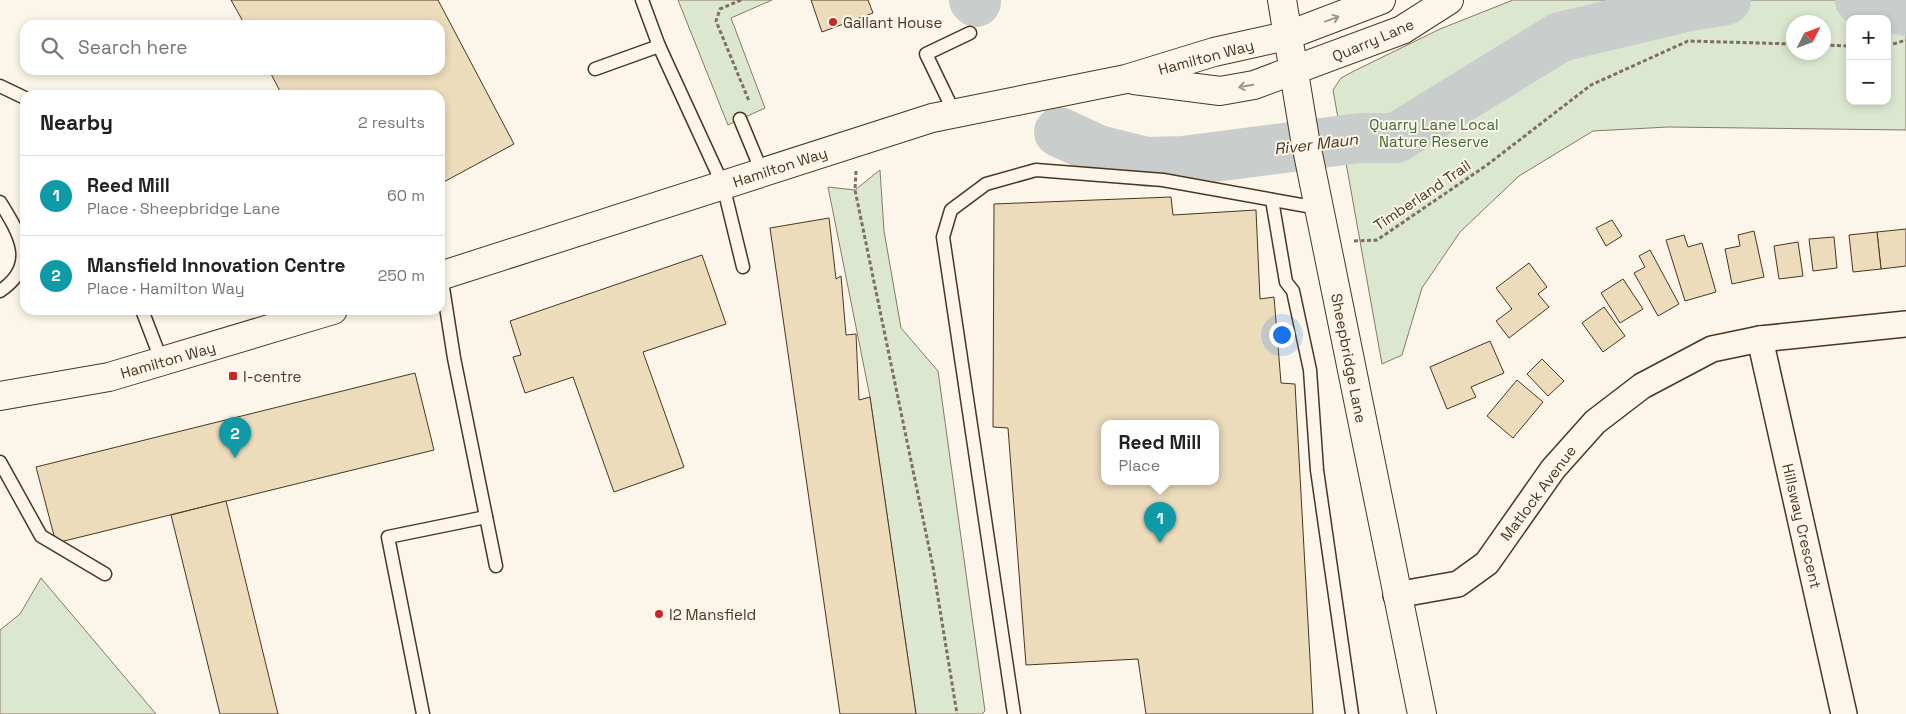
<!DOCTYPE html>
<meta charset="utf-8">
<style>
body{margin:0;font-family:"Space Grotesk",sans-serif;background:#f6f6f6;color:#222}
.controls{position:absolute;right:15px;top:15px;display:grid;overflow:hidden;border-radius:10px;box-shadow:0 2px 8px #0003}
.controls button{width:45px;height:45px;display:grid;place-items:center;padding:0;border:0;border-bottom:1px solid #e0e0e0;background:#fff;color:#222;font:25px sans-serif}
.compass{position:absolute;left:1786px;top:15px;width:45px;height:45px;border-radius:50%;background:#fff;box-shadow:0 2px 8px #0003;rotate:48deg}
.you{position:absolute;left:1281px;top:334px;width:18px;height:18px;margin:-12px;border:4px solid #fff;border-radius:50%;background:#1a73e8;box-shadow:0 0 0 8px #1a73e833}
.badge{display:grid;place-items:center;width:32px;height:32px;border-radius:50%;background:#ea580c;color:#fff;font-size:16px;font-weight:700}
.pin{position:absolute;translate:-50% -41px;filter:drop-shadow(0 1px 2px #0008)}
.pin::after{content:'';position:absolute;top:26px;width:18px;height:15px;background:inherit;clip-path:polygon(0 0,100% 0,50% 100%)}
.popup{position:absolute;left:1101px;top:420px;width:118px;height:65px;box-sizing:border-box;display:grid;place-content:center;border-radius:10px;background:#fff;filter:drop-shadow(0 1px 4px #0005);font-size:16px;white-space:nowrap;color:#767676}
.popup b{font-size:19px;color:#222}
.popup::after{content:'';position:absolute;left:50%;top:100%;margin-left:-10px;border:10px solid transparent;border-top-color:#fff}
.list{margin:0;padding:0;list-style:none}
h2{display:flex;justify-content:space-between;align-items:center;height:65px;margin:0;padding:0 20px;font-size:21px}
h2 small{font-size:16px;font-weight:400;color:#767676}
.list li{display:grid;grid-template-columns:32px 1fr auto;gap:15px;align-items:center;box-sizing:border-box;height:80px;padding:0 20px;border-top:1px solid #e0e0e0}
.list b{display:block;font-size:19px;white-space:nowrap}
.list p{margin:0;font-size:16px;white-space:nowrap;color:#767676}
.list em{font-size:16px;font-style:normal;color:#767676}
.icon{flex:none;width:28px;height:28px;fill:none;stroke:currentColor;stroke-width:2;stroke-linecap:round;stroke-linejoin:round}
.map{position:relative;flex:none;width:1906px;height:714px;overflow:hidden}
.search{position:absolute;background:#fff;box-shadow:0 2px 8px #0003;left:20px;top:20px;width:425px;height:55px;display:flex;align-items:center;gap:12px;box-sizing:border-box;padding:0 18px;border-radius:15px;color:#767676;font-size:19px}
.panel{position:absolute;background:#fff;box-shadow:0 2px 8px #0003;left:20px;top:90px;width:425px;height:225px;border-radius:15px}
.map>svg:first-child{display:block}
</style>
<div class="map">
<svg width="1906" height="714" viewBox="0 0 1906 714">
<rect width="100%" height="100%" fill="#fbf6e9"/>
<!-- park -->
<g fill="#dce7d0" stroke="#887966" fill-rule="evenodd">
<path d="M 678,0 L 772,0 L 731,18 L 765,108 L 728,125 Z"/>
<path d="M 1513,0 L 1906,0 L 1906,130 L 1668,127 L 1593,131 L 1519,176 L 1460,232 L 1422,288 L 1402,355 L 1382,364 L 1333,90 L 1341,78 L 1354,71 L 1440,29 ZM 1850,19 L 1887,19 L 1887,101 L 1850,101 ZM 1794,22 L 1824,22 L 1824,52 L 1794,52 Z"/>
<path d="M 880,170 L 884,231 L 901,328 L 938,371 L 985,711 L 982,714 L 916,714 L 870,397 L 828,187 L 855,190 Z"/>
<path d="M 41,578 L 156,714 L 0,714 L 0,630 L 20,614 Z"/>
</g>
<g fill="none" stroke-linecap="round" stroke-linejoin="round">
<!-- river -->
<g stroke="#c9cecd" stroke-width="50">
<path d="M 974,0 L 976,2"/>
<path d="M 1860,0 L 1906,11"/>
<path d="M 1059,132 L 1098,150 L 1146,162 L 1183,161 L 1360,138 L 1396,138 L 1560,37 L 1690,6 L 1726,0"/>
</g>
</g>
<!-- building -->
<g fill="#ecdcbc" stroke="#4a3520" fill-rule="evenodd">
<path d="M 231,0 L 438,0 L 514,144 L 440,184 L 440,95 L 282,95 L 269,70 L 440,70 L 440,25 L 245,25 Z"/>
<path d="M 811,0 L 868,0 L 873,13 L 822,32 Z"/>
<path d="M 1171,197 L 1173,215 L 1256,210 L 1260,299 L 1274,297 L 1281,383 L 1295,384 L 1313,714 L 1146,714 L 1138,659 L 1026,665 L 1008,428 L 993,427 L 994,204 ZM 1105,424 L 1215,424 L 1215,482 L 1105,482 Z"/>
<path d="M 829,218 L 836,279 L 841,276 L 846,335 L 856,334 L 859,400 L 870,397 L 916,714 L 840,714 L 770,228 Z"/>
<path d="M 1612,220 L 1622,236 L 1606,246 L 1596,228 Z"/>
<path d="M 1906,229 L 1906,266 L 1881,269 L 1877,232 Z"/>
<path d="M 1754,231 L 1764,277 L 1732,284 L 1725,249 L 1740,246 L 1738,235 Z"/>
<path d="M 1877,232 L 1881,269 L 1853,272 L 1849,235 Z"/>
<path d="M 1684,235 L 1688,247 L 1702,243 L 1716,292 L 1685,301 L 1666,240 Z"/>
<path d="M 1834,237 L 1837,268 L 1813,271 L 1809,239 Z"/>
<path d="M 1798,242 L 1803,276 L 1779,279 L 1774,246 Z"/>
<path d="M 1650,250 L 1679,304 L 1658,316 L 1634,273 L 1645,267 L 1639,256 Z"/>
<path d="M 702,255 L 726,324 L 643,352 L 684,467 L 614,492 L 573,377 L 525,393 L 513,357 L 521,355 L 510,321 Z"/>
<path d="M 1529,263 L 1547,287 L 1538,294 L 1549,307 L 1509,338 L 1496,321 L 1512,309 L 1496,288 Z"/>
<path d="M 1623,279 L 1643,309 L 1620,323 L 1601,293 Z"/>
<path d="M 1604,307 L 1625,336 L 1603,352 L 1582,323 Z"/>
<path d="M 1490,341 L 1504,373 L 1471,387 L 1476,397 L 1447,409 L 1430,367 Z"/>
<path d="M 1542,359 L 1564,381 L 1548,396 L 1527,374 Z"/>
<path d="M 415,373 L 434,450 L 56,543 L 36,467 Z"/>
<path d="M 1517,380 L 1543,402 L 1513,438 L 1487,416 Z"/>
<path d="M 226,501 L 278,714 L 220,714 L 171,515 Z"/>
</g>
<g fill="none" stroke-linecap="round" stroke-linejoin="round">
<defs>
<g id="lane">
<path d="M 642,0 L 659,46 L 723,185 L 743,267"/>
<path d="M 595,69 L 659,46"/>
<path d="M 0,86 L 25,98"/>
<path d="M 954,112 L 926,54 L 970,33"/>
<path d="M 740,119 L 762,172"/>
<path d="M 1272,200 L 1286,282 L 1293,291 L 1310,370 L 1317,470 L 1352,714"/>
<path d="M 441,275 L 454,358 L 496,566"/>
<path d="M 0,291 C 39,265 20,234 0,202"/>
<path d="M 142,310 L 162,362"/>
<path d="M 0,462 L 41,536 L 105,574"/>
<path d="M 423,714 L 388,537 L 486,517"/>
<path d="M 1014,714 L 943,237 L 951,210 L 986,184 L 1036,170 L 1163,180 L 1318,208"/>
</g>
<g id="street">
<path d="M 1760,339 L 1844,714"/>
<path d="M 1396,595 L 1458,584 L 1487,563 L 1553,469 L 1595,422 L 1642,386 L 1712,349 L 1760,339 L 1906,324"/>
</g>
<g id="secondary">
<path d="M 1282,0 L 1305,139 L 1422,714"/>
<path d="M 1134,80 L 1220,91 L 1254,85 L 1402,30 L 1449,0"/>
<path d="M 440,276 L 932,118 L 1126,79 L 1214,52 L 1286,36 L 1381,0"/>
<path d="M 0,396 L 109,377 L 333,310"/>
</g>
</defs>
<!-- lane casing -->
<use href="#lane" stroke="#4a3520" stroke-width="15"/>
<!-- street casing -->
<use href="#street" stroke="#4a3520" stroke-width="28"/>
<!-- secondary casing -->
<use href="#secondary" stroke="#4a3520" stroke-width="30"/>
<!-- path -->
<g stroke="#7f6f5c" stroke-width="3" stroke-dasharray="4 2.5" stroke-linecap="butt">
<path d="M 741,0 L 720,9 L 716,21 L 749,101"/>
<path d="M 1824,45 L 1850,46"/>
<path d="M 1887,46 L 1906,40"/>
<path d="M 856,171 L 855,190 L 933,567 L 957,714"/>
<path d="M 1354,241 L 1377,240 L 1487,165 L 1591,85 L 1688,41 L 1794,44"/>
</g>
<!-- lane -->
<use href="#lane" stroke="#fbf6e9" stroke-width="12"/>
<!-- street -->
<use href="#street" stroke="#fbf6e9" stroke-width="25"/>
<!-- secondary -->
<use href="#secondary" stroke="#fbf6e9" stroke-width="28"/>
</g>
<!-- one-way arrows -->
<defs><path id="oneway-shaft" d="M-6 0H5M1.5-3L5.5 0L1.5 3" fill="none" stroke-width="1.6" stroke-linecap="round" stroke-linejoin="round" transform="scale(1.25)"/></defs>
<g stroke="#a29684">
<use href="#oneway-shaft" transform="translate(1332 19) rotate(-20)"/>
<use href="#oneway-shaft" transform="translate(1246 86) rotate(170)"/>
</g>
<!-- markers -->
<g fill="#c62828" stroke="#fbf6e9" stroke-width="2">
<circle cx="833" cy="22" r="5"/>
<rect x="228" y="371" width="10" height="10" rx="2.5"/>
<circle cx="659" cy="614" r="5"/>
</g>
<g text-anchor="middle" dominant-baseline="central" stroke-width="4" stroke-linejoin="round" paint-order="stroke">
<!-- poi labels -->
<g font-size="15" fill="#4a3520" stroke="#fbf6e9" text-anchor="start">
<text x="843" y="22">Gallant House</text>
<text x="243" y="376">I-centre</text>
<text x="669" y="614">I2 Mansfield</text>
</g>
<!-- street labels -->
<g font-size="15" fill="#4a3520" stroke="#fbf6e9">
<text transform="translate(1373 40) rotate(-23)">Quarry Lane</text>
<text transform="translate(1206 57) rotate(-15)">Hamilton Way</text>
<text transform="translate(780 167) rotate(-18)">Hamilton Way</text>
<text transform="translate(1422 195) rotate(-34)">Timberland Trail</text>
<text transform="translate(1349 358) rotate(79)">Sheepbridge Lane</text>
<text transform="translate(168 360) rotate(-16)">Hamilton Way</text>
<text transform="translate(1538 493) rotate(-53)">Matlock Avenue</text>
<text transform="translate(1802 526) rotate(77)">Hillsway Crescent</text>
</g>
<!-- park labels -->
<g font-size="15" fill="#436837" stroke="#fbf6e9">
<text x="1434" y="124">Quarry Lane Local<tspan x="1434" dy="17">Nature Reserve</tspan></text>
</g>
<!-- water labels -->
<g font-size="16" font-style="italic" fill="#4a3520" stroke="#fbf6e9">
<text transform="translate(1316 144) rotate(-7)">River Maun</text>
</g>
</g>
</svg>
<div class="controls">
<button>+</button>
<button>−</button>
</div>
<svg class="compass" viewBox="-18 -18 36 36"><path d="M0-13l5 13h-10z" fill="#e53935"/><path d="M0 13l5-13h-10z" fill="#767676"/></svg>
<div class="you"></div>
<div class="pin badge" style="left:1160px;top:543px;background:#0f9aa8">1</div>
<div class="popup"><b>Reed Mill</b>Place</div>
<div class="pin badge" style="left:235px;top:458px;background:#0f9aa8">2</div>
<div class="search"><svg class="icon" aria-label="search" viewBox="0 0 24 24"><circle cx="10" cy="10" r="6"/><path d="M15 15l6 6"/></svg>Search here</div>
<section class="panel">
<h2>Nearby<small>2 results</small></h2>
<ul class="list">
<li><span class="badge" style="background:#0f9aa8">1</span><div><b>Reed Mill</b><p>Place · Sheepbridge Lane</p></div><em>60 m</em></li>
<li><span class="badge" style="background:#0f9aa8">2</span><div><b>Mansfield Innovation Centre</b><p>Place · Hamilton Way</p></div><em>250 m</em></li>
</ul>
</section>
</div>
